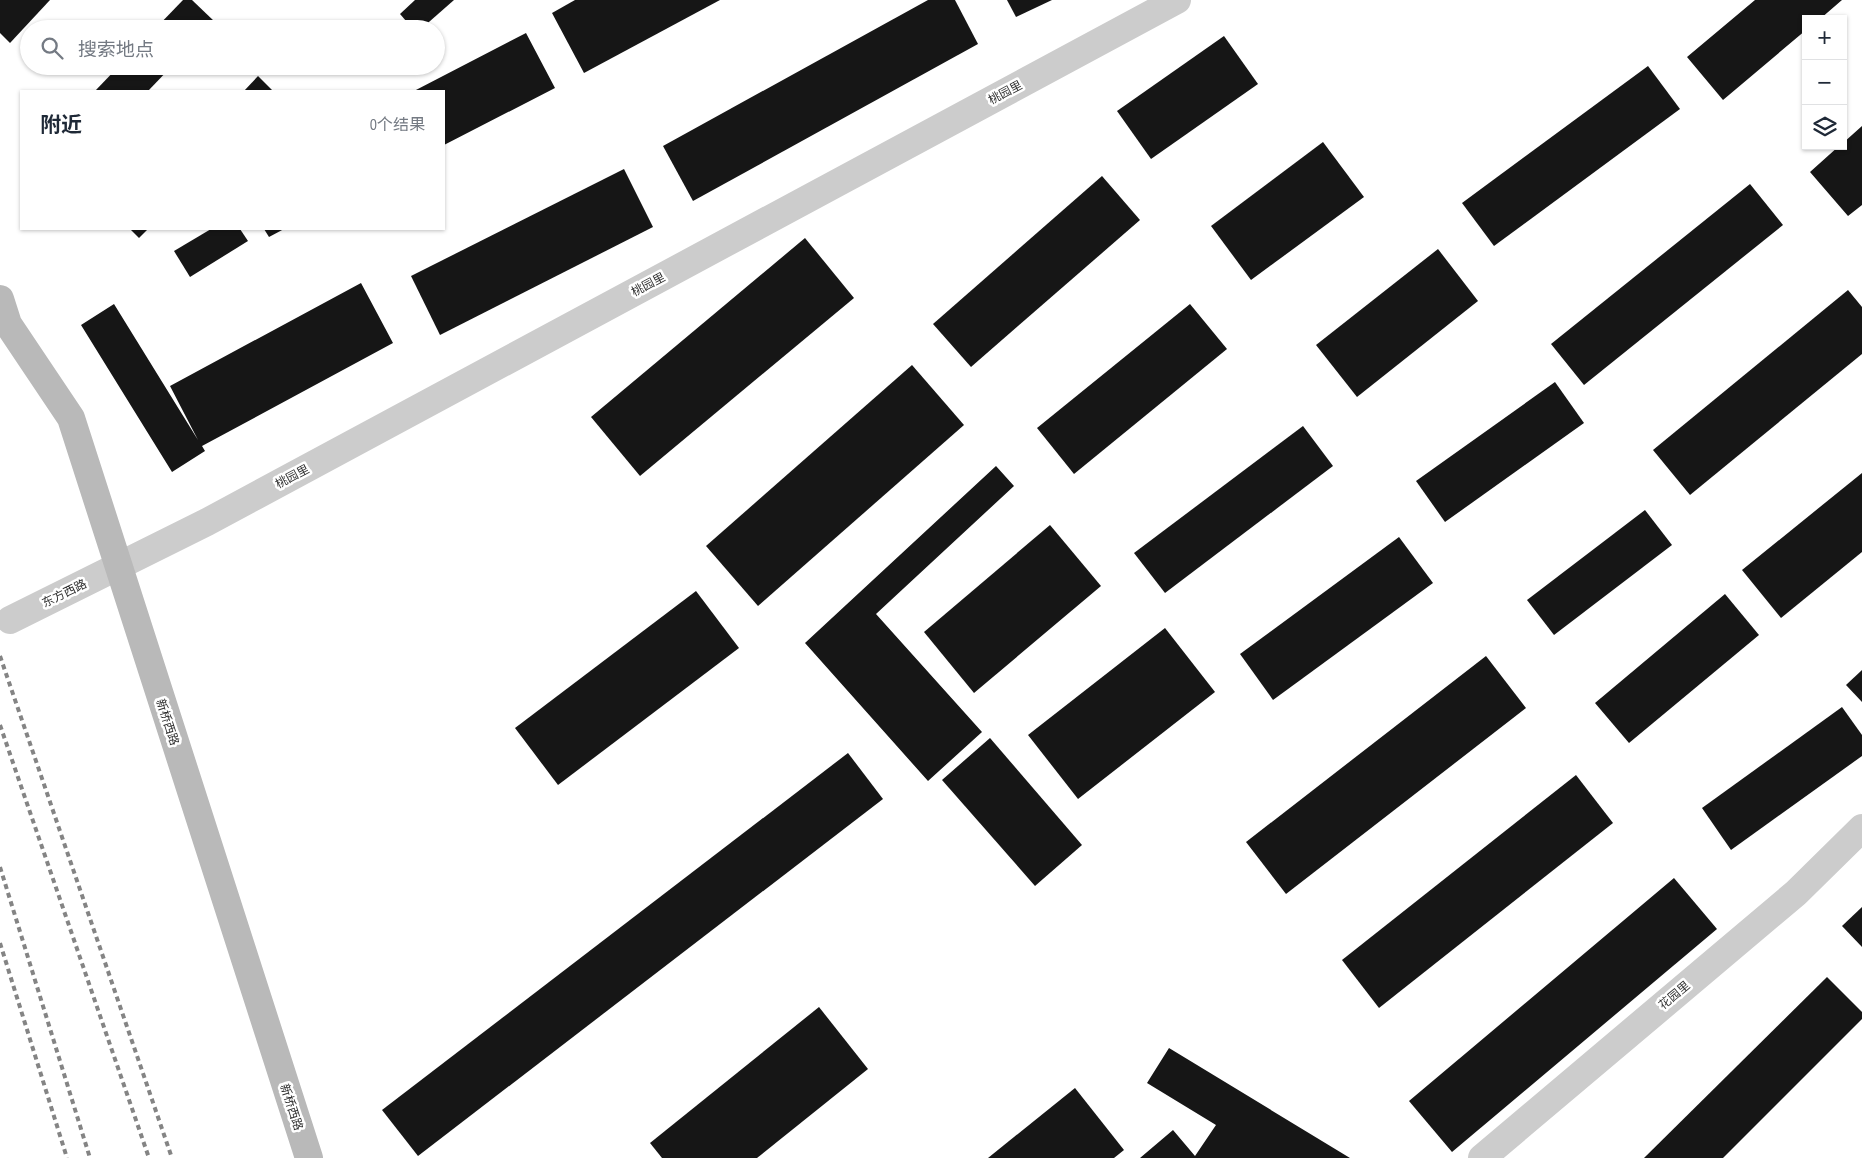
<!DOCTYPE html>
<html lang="zh">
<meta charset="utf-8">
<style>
body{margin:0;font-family:"PT Sans Narrow","Noto Sans SC",sans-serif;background:#f2f2f3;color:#1f2937}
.controls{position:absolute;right:15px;top:15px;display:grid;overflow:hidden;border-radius:0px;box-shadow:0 1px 4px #0004}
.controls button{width:45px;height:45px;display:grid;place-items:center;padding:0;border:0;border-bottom:1px solid #e0e1e3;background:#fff;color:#1f2937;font:25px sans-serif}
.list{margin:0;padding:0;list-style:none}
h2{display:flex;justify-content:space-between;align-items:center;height:65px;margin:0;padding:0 20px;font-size:21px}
h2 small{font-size:16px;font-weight:400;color:#747a83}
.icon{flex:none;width:28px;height:28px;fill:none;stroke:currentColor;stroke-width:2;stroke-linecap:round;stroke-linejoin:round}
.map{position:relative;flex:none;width:1862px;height:1158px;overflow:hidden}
.search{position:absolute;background:#fff;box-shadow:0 1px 4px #0004;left:20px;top:20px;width:425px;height:55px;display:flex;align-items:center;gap:12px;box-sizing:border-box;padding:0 18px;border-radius:28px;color:#747a83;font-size:19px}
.panel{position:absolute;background:#fff;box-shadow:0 1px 4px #0004;left:20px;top:90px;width:425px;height:140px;border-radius:0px}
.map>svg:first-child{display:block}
</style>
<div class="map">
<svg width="1862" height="1158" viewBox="0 0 1862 1158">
<rect width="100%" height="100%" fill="#fff"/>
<!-- building -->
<g fill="#161616">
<path d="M 0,0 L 50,0 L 10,43 L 0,33 Z"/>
<path d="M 183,0 L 192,0 L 215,22 L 208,29 L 155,29 Z"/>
<path d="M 415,0 L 454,0 L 421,29 L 413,29 L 400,14 Z"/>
<path d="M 575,0 L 720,0 L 584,73 L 552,13 Z"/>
<path d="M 928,0 L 955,0 L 978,44 L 693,201 L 663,146 Z"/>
<path d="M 1007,0 L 1052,0 L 1016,17 Z"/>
<path d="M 1755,0 L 1842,0 L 1820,19 L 1806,19 L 1806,30 L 1723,100 L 1687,57 Z"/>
<path d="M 526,33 L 555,88 L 444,145 L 444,91 L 414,91 Z"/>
<path d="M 1224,36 L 1258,84 L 1151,159 L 1117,111 Z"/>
<path d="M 119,66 L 172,66 L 148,91 L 95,91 Z"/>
<path d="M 1648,66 L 1680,109 L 1494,246 L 1462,203 Z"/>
<path d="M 258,76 L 273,91 L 244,91 Z"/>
<path d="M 1862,126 L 1862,205 L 1848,216 L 1810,172 L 1839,146 L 1843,146 L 1843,143 Z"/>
<path d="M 1323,142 L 1364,197 L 1251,280 L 1211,226 Z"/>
<path d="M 624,169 L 653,227 L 440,335 L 411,276 Z"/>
<path d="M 1102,176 L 1140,220 L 971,367 L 933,324 Z"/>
<path d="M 1750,184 L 1783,225 L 1584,385 L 1551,344 Z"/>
<path d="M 130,229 L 148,229 L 139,238 Z"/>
<path d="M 211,229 L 240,229 L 248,241 L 190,277 L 174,251 Z"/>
<path d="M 264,229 L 284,229 L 269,237 Z"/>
<path d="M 805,238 L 854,298 L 640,476 L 591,417 Z"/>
<path d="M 1438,249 L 1478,301 L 1357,397 L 1316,345 Z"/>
<path d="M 361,283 L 393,343 L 202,446 L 205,451 L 172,472 L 81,325 L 114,304 L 198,440 L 170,386 Z"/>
<path d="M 1848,290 L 1862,307 L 1862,354 L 1690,495 L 1653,450 Z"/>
<path d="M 1190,304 L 1227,349 L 1074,474 L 1037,428 Z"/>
<path d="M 912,365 L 964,425 L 758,606 L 706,546 Z"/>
<path d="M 1555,382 L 1584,423 L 1445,522 L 1416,481 Z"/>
<path d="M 1303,426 L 1333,466 L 1165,593 L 1134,553 Z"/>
<path d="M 996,466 L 1014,486 L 876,614 L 982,732 L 928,781 L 805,643 Z"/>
<path d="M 1862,473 L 1862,552 L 1781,618 L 1742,570 Z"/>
<path d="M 1645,510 L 1672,545 L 1554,635 L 1527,600 Z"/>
<path d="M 1050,525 L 1101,586 L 974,693 L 924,632 Z"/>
<path d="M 1399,537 L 1433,583 L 1273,700 L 1240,654 Z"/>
<path d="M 696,591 L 739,648 L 558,785 L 515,728 Z"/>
<path d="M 1725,594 L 1759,635 L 1629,743 L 1595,703 Z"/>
<path d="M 1165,628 L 1215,692 L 1078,799 L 1028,735 Z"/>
<path d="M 1486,656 L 1526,708 L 1286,894 L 1246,842 Z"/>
<path d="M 1862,670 L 1862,702 L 1846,685 Z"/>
<path d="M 1842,707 L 1862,735 L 1862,756 L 1731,850 L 1702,808 Z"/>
<path d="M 990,738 L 1082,845 L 1035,886 L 942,780 Z"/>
<path d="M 848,753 L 883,799 L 418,1156 L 382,1110 Z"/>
<path d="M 1576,775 L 1613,823 L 1379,1008 L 1342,960 Z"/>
<path d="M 1674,878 L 1717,929 L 1452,1152 L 1409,1101 Z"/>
<path d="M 1862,907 L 1862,947 L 1842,926 Z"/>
<path d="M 1827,977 L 1862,1012 L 1862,1019 L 1723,1158 L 1644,1158 Z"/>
<path d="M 819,1007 L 868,1069 L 757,1158 L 662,1158 L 650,1143 Z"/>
<path d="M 1169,1048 L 1350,1158 L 1140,1158 L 1173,1130 L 1195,1156 L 1216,1125 L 1147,1083 Z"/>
<path d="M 1075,1088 L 1124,1150 L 1114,1158 L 988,1158 Z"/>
</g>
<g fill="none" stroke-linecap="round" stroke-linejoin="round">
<!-- street -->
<g stroke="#ccc" stroke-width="28">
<path d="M 10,620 L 207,522 L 1177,0"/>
<path d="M 1482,1158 L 1796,893 L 1862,828"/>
</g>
<!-- secondary -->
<path stroke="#b9b9b9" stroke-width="28" d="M 0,299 L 8,324 L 71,418 L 309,1158"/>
<!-- rail -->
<g stroke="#848484" stroke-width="4" stroke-dasharray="5 4" stroke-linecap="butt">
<path d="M 0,656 L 172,1158"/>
<path d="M 0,725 L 149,1158"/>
<path d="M 0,867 L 90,1158"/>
<path d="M 0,943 L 67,1158"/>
</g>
</g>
<g text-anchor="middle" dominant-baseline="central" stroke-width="5" stroke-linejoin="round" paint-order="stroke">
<!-- street labels -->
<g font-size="12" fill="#2f2f2f" stroke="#fff">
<text transform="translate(1005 92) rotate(-28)">桃园里</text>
<text transform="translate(648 284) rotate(-28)">桃园里</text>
<text transform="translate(292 476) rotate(-28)">桃园里</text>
<text transform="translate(64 593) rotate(-26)">东方西路</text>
<text transform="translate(168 722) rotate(72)">新桥西路</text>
<text transform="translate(1674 995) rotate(-40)">花园里</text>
<text transform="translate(292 1107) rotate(72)">新桥西路</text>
</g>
</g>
</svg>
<div class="controls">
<button>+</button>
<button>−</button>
<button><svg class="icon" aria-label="layers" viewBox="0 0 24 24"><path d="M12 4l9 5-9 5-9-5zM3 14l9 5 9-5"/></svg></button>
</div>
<div class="search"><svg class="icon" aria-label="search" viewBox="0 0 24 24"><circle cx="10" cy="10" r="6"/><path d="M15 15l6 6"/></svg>搜索地点</div>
<section class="panel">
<h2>附近<small>0个结果</small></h2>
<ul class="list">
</ul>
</section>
</div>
